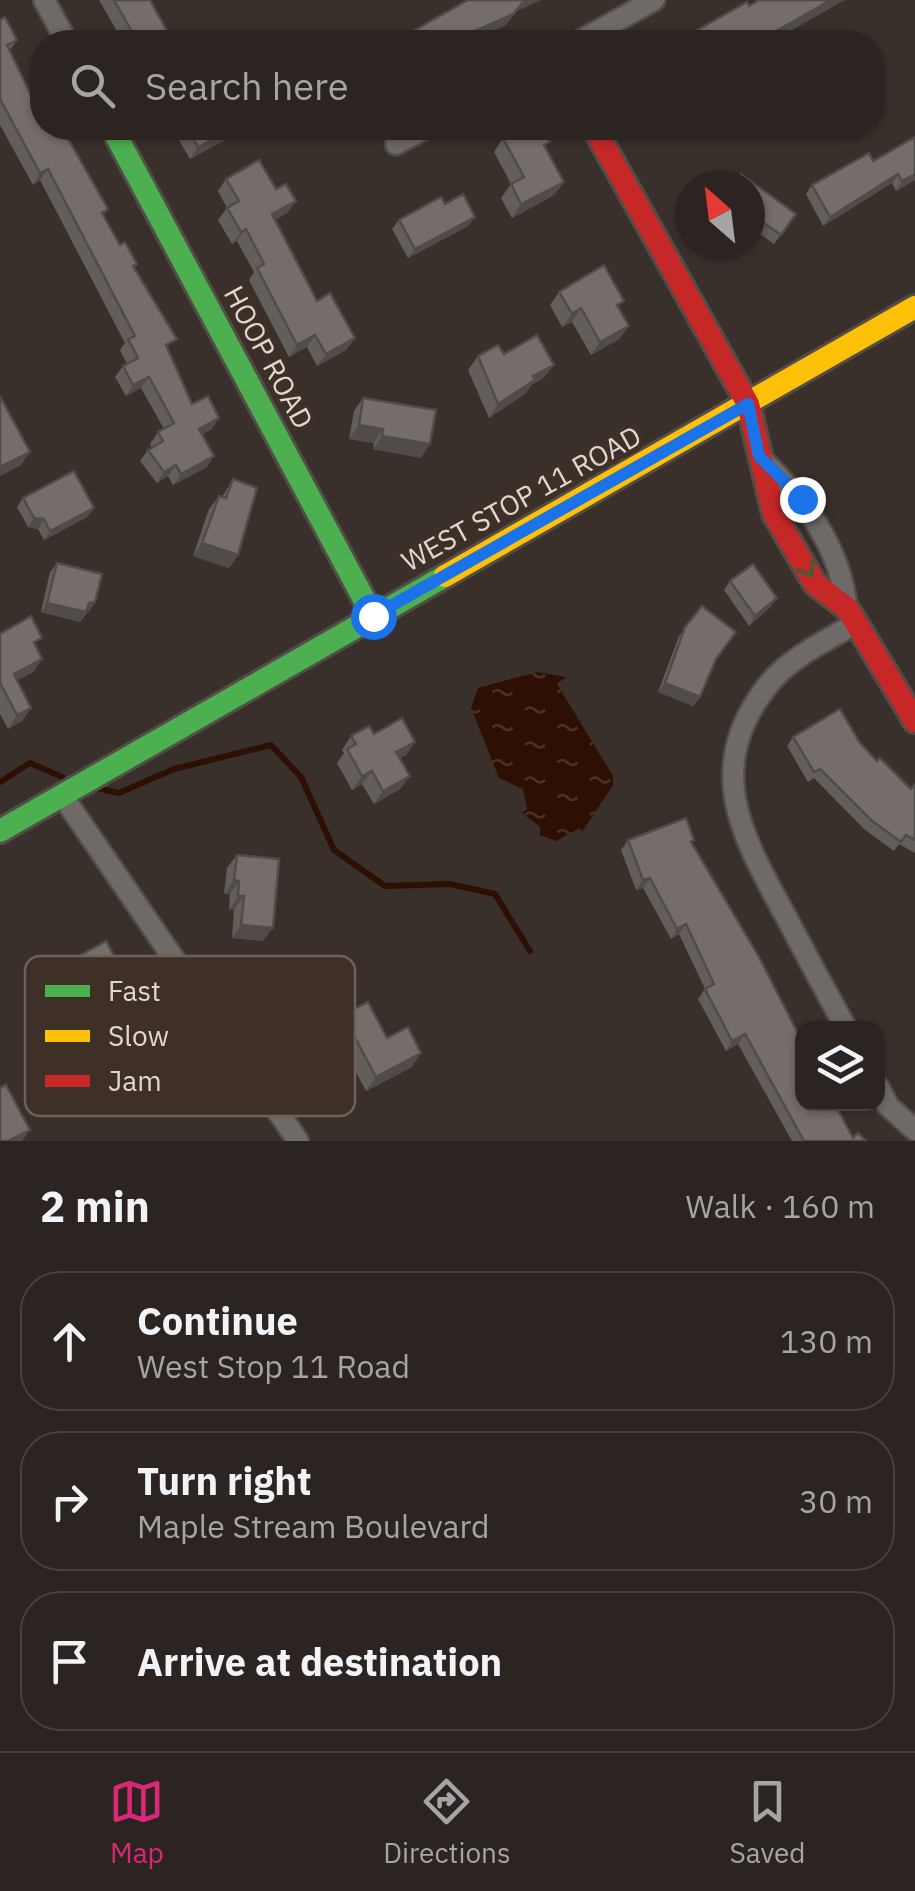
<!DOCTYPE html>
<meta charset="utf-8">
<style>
body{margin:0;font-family:"IBM Plex Sans",sans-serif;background:#37302e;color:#f1f3f6}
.controls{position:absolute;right:30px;bottom:30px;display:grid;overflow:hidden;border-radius:20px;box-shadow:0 2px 8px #0004}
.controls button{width:90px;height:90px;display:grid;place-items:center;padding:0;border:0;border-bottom:2px solid #47413f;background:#2b2421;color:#f1f3f6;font:50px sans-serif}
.compass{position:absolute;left:675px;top:170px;width:90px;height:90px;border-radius:50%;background:#2b2421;box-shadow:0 2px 8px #0004;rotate:332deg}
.stop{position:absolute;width:30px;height:30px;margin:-22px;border:8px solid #1a73e8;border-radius:50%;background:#fff}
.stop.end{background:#1a73e8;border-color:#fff;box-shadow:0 2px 10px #0008}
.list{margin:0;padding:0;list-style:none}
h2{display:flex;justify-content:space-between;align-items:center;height:130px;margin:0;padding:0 40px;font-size:42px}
h2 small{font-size:32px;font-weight:400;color:#a6a4a5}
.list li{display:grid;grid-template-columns:65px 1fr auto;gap:30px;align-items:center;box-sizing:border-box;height:140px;margin:0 20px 20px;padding:0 20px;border:2px solid #47413f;border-radius:40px}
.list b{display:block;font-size:38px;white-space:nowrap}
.list p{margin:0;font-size:32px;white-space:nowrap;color:#a6a4a5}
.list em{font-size:32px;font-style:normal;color:#a6a4a5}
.icon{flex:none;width:55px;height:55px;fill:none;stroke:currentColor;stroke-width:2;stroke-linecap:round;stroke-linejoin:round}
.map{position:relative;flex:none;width:915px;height:1141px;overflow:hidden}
.search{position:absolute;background:#2b2421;box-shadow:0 2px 8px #0004;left:30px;right:30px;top:30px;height:110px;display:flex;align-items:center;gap:25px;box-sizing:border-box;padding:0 35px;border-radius:40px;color:#a6a4a5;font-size:38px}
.sheet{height:610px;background:#2b2421}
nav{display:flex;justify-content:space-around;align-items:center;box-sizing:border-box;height:140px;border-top:2px solid #47413f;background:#2b2421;font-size:28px;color:#a6a4a5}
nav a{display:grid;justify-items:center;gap:5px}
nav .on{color:#db2777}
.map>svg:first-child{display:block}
</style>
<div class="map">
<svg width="915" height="1141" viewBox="0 0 915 1141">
<defs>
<pattern id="water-ripples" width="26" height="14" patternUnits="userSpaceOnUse" patternTransform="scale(2.5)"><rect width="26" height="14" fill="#2e0f04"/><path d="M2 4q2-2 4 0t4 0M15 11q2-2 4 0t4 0" fill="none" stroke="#4c3128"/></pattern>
</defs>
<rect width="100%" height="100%" fill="#39302c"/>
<!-- water -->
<path fill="url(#water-ripples)" d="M 537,672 L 566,677 L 557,684 L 613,776 L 613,785 L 582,832 L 580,828 L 556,841 L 540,835 L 540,827 L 522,813 L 527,809 L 523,789 L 499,778 L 471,708 L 478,688 Z"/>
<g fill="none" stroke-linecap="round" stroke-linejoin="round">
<!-- stream -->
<g stroke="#2e0f04" stroke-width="6">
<path d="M 0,782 L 30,763 L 62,777"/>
<path d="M 97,788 L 119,793 L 174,769 L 271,745 L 301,777 L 334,850 L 385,886 L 450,884 L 495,894 L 530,951"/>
</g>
<defs>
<g id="street">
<path d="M 44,0 L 67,42"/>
<path d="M 578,42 L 654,0"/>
<path d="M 396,144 L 426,128"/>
<path d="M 761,458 C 806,503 839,544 847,608"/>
<path d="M 62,795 L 298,1141"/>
<path d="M 846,1028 C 825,990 804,951 784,913 C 741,834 703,768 768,685 C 790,657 826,641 856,623"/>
<path d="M 878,1086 L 888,1106 L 915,1130"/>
</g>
<g id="fast">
<path d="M 112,128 L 373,616"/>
<path d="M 0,831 L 445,576"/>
</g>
<path id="slow" d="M 445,576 L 915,307"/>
<path id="jam" d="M 594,128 L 748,404 L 774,514 L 815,584 L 847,608 L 915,721"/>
</defs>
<!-- street casing -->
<use href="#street" stroke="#534c47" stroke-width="25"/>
<!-- fast casing -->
<use href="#fast" stroke="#534c47" stroke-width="28"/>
<!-- slow casing -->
<use href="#slow" stroke="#534c47" stroke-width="28"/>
<!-- jam casing -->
<use href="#jam" stroke="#534c47" stroke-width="28"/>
<!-- street -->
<use href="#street" stroke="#6e6a68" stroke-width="20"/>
<!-- fast -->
<use href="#fast" stroke="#4caf50" stroke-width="22"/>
<!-- slow -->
<use href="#slow" stroke="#ffc107" stroke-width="22"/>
<!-- jam -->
<use href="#jam" stroke="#c62828" stroke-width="22"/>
</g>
<!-- wall -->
<g fill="#645e5b">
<path d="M 99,0 L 150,0 L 173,42 L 123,42 Z"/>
<path d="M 0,20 L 17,40 L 10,50 L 49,132 L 108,209 L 103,216 L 120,245 L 137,264 L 134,268 L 192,404 L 212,429 L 202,434 L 207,467 L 173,485 L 168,476 L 157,483 L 140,461 L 148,450 L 152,447 L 150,444 L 158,432 L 164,429 L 141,388 L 126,396 L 115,377 L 123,366 L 127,364 L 120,350 L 125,343 L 40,180 L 33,185 L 0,125 Z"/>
<path d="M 172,128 L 239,128 L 234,135 L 190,159 Z"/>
<path d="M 503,138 L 545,148 L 564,182 L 554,195 L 512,218 L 501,198 L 511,184 L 494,152 Z"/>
<path d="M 873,161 L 915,180 L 896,191 L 892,183 L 823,226 L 806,194 L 812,185 Z"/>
<path d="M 226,179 L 276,189 L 296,201 L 287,213 L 275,220 L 317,301 L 355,338 L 346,350 L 317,366 L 307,347 L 289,357 L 249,280 L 254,272 L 237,241 L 232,244 L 218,220 L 227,208 L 218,191 Z"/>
<path d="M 750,185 L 796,214 L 774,244 L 757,232 L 753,238 L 750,236 Z"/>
<path d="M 445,204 L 468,226 L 408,258 L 392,229 L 399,220 Z"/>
<path d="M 559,292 L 619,308 L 629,326 L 619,339 L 591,355 L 572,322 L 562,327 L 550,305 Z"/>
<path d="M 504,354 L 544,378 L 531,385 L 526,393 L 489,418 L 468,370 L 478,356 Z"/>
<path d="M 363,398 L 421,458 L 373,449 L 374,443 L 349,439 L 354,411 Z"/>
<path d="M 233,479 L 238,555 L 229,568 L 193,556 L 209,509 L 219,496 L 222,497 Z"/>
<path d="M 23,498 L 94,508 L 87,517 L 44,540 L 38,529 L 28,527 L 17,507 Z"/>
<path d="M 57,563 L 95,602 L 80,622 L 41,612 L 50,572 Z"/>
<path d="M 730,581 L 770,607 L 749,626 L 724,590 Z"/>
<path d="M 702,606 L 715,661 L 700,697 L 693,706 L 658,692 L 679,636 Z"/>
<path d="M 0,634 L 36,647 L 42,659 L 33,672 L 17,680 L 31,708 L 22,721 L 8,729 L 0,714 Z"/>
<path d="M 374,734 L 415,742 L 406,755 L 400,758 L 410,776 L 400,789 L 374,804 L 362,784 L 352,790 L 337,763 L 344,753 L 342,750 L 351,736 Z"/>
<path d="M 793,737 L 860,743 L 877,761 L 911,789 L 915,786 L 915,853 L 899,844 L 894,851 L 864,829 L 814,778 L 808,782 L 787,746 Z"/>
<path d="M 628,840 L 694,840 L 692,844 L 853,1138 L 866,1141 L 792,1141 L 738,1044 L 726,1051 L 698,999 L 705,989 L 679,934 L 671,939 L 643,888 L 636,890 L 621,850 Z"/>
<path d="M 237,855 L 263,941 L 232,938 L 234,910 L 229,910 L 230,894 L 224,894 L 227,868 Z"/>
<path d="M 49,973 L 127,979 L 118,993 L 60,1024 L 40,986 Z"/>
<path d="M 343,1015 L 387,1038 L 412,1067 L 366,1091 L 333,1029 Z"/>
</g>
<!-- shaded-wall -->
<g fill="#514c4a">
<path d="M 525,0 L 541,0 L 517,11 L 505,26 L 468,42 L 452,42 Z"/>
<path d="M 831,0 L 845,0 L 771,42 L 757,42 Z"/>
<path d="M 234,128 L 239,128 L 234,135 L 190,159 L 198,147 Z"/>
<path d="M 48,169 L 40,180 L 33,185 L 40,173 Z"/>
<path d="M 898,174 L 892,183 L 823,226 L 830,217 Z"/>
<path d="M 915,174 L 915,180 L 896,191 L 902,181 Z"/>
<path d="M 564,182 L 554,195 L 512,218 L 521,204 Z"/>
<path d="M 296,201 L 287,213 L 263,226 L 272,214 Z"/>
<path d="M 475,217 L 468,226 L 408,258 L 415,249 Z"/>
<path d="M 246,229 L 237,241 L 232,244 L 241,232 Z"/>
<path d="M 581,308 L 572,322 L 562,327 L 572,314 Z"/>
<path d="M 629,326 L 619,339 L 591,355 L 600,342 Z"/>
<path d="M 315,335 L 307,347 L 289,357 L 297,345 Z"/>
<path d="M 355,338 L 346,350 L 317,366 L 326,354 Z"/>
<path d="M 554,365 L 544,378 L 531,385 L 526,393 L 489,418 L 498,404 L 533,376 Z"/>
<path d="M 149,377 L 141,388 L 126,396 L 133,385 Z"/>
<path d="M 219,418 L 212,429 L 192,440 L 199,429 Z"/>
<path d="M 359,425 L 383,429 L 374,443 L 349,439 Z"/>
<path d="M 382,436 L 430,444 L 421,458 L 373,449 Z"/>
<path d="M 30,452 L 21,465 L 0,476 L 0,467 Z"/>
<path d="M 214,456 L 207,467 L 173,485 L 181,474 Z"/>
<path d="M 176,465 L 168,476 L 157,483 L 164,472 Z"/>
<path d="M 94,508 L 87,517 L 44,540 L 50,531 Z"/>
<path d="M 34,518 L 44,519 L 38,529 L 28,527 Z"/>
<path d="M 202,543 L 238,555 L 229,568 L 193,556 Z"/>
<path d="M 777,598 L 770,607 L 749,626 L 755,616 Z"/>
<path d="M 95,602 L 89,612 L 85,612 L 86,612 L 80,622 L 41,612 L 47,603 Z"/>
<path d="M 42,659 L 33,672 L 5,687 L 14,674 Z"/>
<path d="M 665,683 L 700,697 L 693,706 L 658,692 Z"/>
<path d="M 31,708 L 22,721 L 8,729 L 17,715 Z"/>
<path d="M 415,742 L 406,755 L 387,766 L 396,752 Z"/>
<path d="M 372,771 L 362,784 L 352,790 L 362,776 Z"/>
<path d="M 410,776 L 400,789 L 374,804 L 383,791 Z"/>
<path d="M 650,878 L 643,888 L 636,890 L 643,880 Z"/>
<path d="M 234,880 L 239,881 L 230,894 L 224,894 Z"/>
<path d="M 238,896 L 244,896 L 234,910 L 229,910 Z"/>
<path d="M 686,924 L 679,934 L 671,939 L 677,929 Z"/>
<path d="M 241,925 L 273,928 L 263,941 L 232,938 Z"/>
<path d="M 127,979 L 118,993 L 60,1024 L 70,1011 Z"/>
<path d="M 745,1034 L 738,1044 L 726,1051 L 732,1041 Z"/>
<path d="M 421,1053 L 412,1067 L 366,1091 L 376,1077 Z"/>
<path d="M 30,1130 L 22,1141 L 8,1141 Z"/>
</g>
<!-- building -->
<g fill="#746d6a" stroke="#514c4a" stroke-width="2.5">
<path d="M 114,0 L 150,0 L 173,42 L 138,42 Z"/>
<path d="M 468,0 L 525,0 L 513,14 L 453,41 L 454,42 L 401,42 L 399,39 Z"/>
<path d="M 759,0 L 831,0 L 757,42 L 682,42 L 680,40 L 747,2 L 749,6 Z"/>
<path d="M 5,17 L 17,40 L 7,45 L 42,118 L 42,128 L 47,128 L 49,132 L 58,128 L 62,128 L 108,209 L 102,213 L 120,245 L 125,242 L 137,264 L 133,266 L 177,339 L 166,345 L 192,404 L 208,396 L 219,418 L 199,429 L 214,456 L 181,474 L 176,465 L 164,472 L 148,450 L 163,441 L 158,432 L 174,423 L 149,377 L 133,385 L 123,366 L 138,358 L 128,339 L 135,336 L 48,169 L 40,173 L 0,99 L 0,20 Z"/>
<path d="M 375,33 L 380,42 L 356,42 Z"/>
<path d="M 187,128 L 234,128 L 198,147 Z"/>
<path d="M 524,128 L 542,128 L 550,142 L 544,145 L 564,182 L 521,204 L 511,184 L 524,177 L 503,138 Z"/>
<path d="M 915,137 L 915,174 L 902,181 L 898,174 L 830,217 L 812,185 L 869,153 L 873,161 Z"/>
<path d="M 259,160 L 276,189 L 286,184 L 296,201 L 272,214 L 317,301 L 330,293 L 355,338 L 326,354 L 315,335 L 297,345 L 257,268 L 264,264 L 246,229 L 241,232 L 227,208 L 239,201 L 226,179 Z"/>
<path d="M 741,174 L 796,214 L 781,235 L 764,223 L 759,229 L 750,222 L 750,185 L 733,185 Z"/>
<path d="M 463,194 L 475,217 L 415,249 L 399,220 L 441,197 L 445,204 Z"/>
<path d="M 604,265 L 624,301 L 617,305 L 629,326 L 600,342 L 581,308 L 572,314 L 559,292 Z"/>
<path d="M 537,335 L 554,365 L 533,376 L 535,380 L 498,404 L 478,356 L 498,345 L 504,354 Z"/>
<path d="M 0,396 L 30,452 L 0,467 Z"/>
<path d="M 363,398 L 436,410 L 430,444 L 382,436 L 383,429 L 359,425 Z"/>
<path d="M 74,471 L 94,508 L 50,531 L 44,519 L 34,518 L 23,498 Z"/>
<path d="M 233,479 L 257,488 L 238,555 L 202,543 L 219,496 L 226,498 Z"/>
<path d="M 57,563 L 102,574 L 95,602 L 89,603 L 86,612 L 47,603 Z"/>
<path d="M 753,564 L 777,598 L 755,616 L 730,581 Z"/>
<path d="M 702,606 L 736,632 L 716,659 L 700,697 L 665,683 L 685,627 Z"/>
<path d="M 31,616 L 42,638 L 34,642 L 42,659 L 14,674 L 31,708 L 17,715 L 0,683 L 0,634 Z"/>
<path d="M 840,709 L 860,743 L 877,761 L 880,758 L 911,789 L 914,785 L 915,786 L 915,840 L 906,835 L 901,842 L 871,820 L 820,769 L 814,772 L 793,737 Z"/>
<path d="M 402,718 L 415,742 L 396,752 L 410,776 L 383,791 L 372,771 L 362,776 L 347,749 L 356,744 L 351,736 L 369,726 L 374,734 Z"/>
<path d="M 686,818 L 694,840 L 691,842 L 758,955 L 802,1041 L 802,1104 L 835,1104 L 853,1138 L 858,1133 L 866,1141 L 804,1141 L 745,1034 L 732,1041 L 705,989 L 714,984 L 686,924 L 677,929 L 650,878 L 643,880 L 628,840 Z"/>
<path d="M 237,855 L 279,859 L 273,928 L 241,925 L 244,896 L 238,896 L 239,881 L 234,880 Z"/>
<path d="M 106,941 L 127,979 L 70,1011 L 49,973 Z"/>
<path d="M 368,1002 L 387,1038 L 408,1027 L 421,1053 L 376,1077 L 343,1015 Z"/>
<path d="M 6,1085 L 30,1130 L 8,1141 L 0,1141 L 0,1088 Z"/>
</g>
<!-- one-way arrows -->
<defs><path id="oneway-chevron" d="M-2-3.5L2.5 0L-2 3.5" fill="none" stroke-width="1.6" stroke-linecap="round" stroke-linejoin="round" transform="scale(2.5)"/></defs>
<use stroke="#435c35" href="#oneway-chevron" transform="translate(808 570) rotate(58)"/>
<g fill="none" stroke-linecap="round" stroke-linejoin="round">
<!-- route -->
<path stroke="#1a73e8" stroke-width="12" d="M 373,616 L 748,404 L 759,456 L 802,499"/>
</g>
<g text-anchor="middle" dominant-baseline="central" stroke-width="10" stroke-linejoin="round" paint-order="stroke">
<!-- street labels -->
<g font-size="28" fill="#e1d7d2" stroke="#3e2f27">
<text transform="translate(269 357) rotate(62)">HOOP ROAD</text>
<text transform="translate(521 498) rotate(-29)">WEST STOP 11 ROAD</text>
</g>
</g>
<!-- legend -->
<rect x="25" y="956" width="330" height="160" rx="15" fill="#3e2f27" stroke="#6f615a" stroke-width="2.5"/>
<rect x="45" y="985" width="45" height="12" fill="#4caf50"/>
<rect x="45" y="1030" width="45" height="12" fill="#ffc107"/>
<rect x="45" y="1075" width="45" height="12" fill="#c62828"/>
<g font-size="28" fill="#e1d7d2">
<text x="108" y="1001">Fast</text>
<text x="108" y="1046">Slow</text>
<text x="108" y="1091">Jam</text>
</g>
</svg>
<div class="controls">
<button><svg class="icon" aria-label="layers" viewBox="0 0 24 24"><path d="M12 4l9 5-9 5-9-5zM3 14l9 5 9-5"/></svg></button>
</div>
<svg class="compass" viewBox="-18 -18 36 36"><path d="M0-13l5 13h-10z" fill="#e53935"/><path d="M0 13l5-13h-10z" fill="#a6a4a5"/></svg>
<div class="stop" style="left:373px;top:616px"></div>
<div class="stop end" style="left:802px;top:499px"></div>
<div class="search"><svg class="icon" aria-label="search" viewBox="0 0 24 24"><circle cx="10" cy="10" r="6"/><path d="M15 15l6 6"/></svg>Search here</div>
</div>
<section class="sheet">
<h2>2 min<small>Walk · 160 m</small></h2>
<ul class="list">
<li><svg class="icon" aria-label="ahead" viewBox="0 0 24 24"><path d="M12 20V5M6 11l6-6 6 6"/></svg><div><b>Continue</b><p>West Stop 11 Road</p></div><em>130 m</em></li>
<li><svg class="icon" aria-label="right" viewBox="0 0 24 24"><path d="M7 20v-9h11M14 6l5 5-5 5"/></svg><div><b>Turn right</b><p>Maple Stream Boulevard</p></div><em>30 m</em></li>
<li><svg class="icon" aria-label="arrive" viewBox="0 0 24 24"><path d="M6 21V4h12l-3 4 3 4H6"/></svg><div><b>Arrive at destination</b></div></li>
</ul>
</section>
<nav>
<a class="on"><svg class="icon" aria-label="map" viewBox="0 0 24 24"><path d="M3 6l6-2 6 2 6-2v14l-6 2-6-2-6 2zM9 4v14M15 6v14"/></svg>Map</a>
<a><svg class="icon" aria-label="directions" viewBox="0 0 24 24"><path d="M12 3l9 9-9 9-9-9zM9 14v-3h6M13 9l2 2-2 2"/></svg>Directions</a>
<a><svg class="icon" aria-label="saved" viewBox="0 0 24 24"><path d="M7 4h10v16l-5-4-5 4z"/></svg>Saved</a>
</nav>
